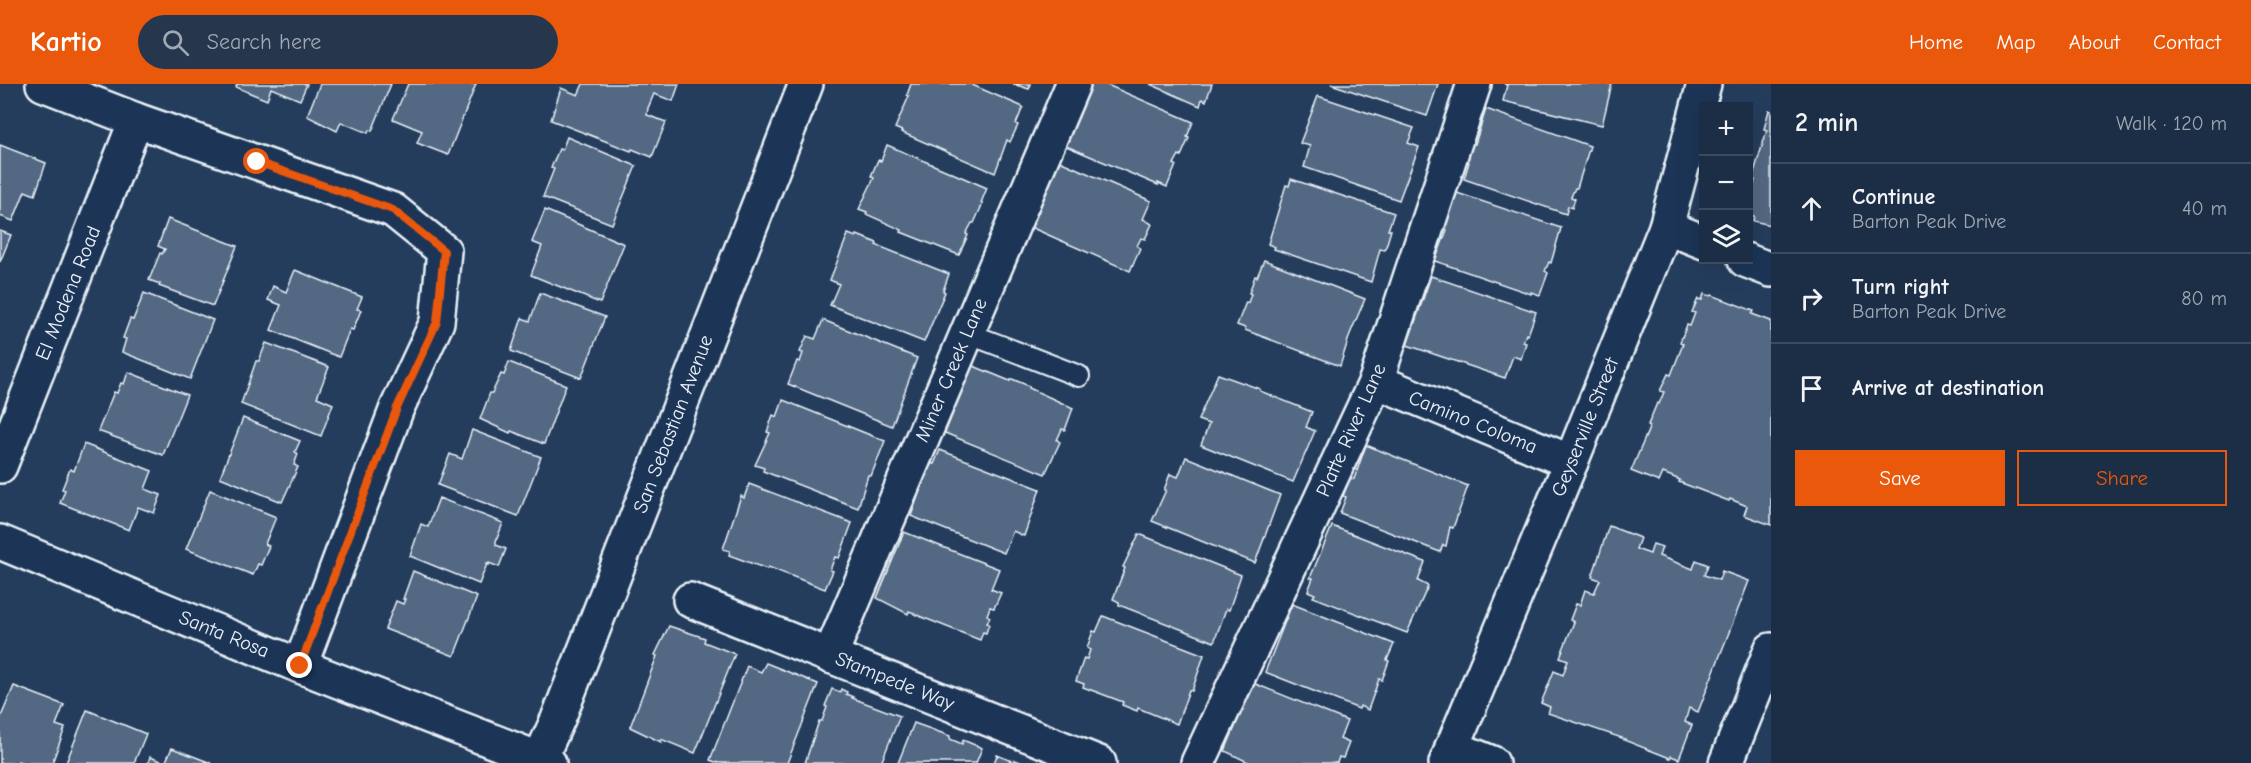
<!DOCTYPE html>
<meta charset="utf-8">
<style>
body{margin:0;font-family:"Comic Neue",sans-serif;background:#25364d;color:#f1f3f6}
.controls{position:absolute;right:18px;top:18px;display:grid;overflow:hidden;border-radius:0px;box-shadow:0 6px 24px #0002}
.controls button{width:54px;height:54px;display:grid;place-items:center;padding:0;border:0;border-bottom:2px solid #3a4a5f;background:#1c2e46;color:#f1f3f6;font:30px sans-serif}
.stop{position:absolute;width:18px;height:18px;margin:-14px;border:4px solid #ea580c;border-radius:50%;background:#fff}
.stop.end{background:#ea580c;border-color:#fff;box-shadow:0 2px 6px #0008}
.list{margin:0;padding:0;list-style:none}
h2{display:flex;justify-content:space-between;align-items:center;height:78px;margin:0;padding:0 24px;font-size:26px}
h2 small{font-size:20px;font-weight:400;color:#a0a8b3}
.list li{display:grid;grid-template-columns:39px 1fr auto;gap:18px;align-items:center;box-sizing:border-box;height:90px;padding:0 24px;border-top:2px solid #3a4a5f}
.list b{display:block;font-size:22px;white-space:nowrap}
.list p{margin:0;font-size:20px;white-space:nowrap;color:#a0a8b3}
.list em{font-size:20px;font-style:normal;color:#a0a8b3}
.actions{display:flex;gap:12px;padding:18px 24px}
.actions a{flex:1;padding:14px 0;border:2px solid #ea580c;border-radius:0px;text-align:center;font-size:21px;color:#ea580c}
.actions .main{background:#ea580c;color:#fff}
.icon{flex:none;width:33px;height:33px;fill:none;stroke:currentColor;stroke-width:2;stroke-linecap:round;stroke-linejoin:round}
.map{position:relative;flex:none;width:1771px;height:679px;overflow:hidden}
header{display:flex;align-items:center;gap:36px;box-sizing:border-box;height:84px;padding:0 30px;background:#ea580c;color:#fff}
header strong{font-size:28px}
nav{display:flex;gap:33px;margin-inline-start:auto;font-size:21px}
.search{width:420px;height:54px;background:#25364d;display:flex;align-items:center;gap:15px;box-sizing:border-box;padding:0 21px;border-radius:33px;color:#a0a8b3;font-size:22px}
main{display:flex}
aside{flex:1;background:#1c2e46}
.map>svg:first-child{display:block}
</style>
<header>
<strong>Kartio</strong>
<div class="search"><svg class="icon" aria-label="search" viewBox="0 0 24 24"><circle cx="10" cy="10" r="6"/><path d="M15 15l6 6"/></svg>Search here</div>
<nav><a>Home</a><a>Map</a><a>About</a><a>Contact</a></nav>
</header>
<main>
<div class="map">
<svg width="1771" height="679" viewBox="0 0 1771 679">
<rect width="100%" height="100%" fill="#253d5d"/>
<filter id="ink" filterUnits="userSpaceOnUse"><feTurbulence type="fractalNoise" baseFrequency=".0167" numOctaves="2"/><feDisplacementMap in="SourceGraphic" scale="12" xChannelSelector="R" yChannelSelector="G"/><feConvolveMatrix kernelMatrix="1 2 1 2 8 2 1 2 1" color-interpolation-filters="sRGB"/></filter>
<g filter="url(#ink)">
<!-- building -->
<g fill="#536782" stroke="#e8f1f8" stroke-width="1.5">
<path d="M 237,0 L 307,0 L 300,16 L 271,4 L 267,16 L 236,3 Z"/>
<path d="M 320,0 L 391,0 L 372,47 L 369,46 L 368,49 L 341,38 L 337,47 L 307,32 Z"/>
<path d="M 408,0 L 476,0 L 448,71 L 417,59 L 422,47 L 393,35 Z"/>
<path d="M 583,0 L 679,0 L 673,17 L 654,10 L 648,24 L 647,31 L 666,38 L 652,73 L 632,65 L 631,67 L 551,36 L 561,4 L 578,11 Z"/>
<path d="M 911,0 L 970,0 L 1023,23 L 1016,40 L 1018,41 L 1010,58 L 1007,56 L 995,89 L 901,48 L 902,47 L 895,44 L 909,12 L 907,11 Z"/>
<path d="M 1013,0 L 1031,0 L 1029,5 Z"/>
<path d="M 1091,0 L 1105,0 L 1193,38 L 1187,53 L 1189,54 L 1181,72 L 1179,71 L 1174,80 L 1176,81 L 1167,103 L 1158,99 L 1158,101 L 1064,61 Z"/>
<path d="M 1150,0 L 1212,0 L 1206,17 L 1202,15 L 1200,22 Z"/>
<path d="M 1331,0 L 1438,0 L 1427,32 Z"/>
<path d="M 1504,0 L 1612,0 L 1602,41 L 1503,17 L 1507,1 Z"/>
<path d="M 1318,12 L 1414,44 L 1408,59 L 1419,63 L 1399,116 L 1304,83 L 1310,62 L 1300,59 Z"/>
<path d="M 1486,25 L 1590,62 L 1577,104 L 1575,104 L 1571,113 L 1575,115 L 1572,124 L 1568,122 L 1566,130 L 1464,95 L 1469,78 L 1466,77 L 1472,59 L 1475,60 Z"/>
<path d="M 1769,26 L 1771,27 L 1771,141 L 1753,137 L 1754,132 L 1748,131 L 1748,111 L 1751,111 L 1755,96 L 1752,95 L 1767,46 L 1764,45 Z"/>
<path d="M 567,53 L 636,82 L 612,140 L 543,113 L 554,85 L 551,84 L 559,65 L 562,66 Z"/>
<path d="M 0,61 L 46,79 L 35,111 L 25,107 L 13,137 L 0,132 Z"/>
<path d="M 887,61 L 987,104 L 981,119 L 983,119 L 974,139 L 972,139 L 966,150 L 968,151 L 959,171 L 901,148 L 902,146 L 866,130 L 867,128 L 859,125 L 874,94 L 871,92 L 878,76 L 881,77 Z"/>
<path d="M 1057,76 L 1151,117 L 1143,135 L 1152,140 L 1145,155 L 1141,154 L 1137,162 L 1140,164 L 1130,187 L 1028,142 Z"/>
<path d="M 1291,95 L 1394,129 L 1388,146 L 1391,146 L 1385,166 L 1380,165 L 1371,198 L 1274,165 L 1275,163 L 1268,160 L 1286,101 L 1289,102 Z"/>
<path d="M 1457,109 L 1561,144 L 1551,179 L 1549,178 L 1545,187 L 1548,189 L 1540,211 L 1531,208 L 1531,210 L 1435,177 L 1447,146 L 1444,145 Z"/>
<path d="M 545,126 L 624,160 L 600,219 L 531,191 L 542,162 L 532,158 Z"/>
<path d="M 168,135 L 237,162 L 213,222 L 159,202 L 160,200 L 149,196 L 160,169 L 162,170 L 165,165 L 158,162 Z"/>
<path d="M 0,147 L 11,151 L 0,178 Z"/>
<path d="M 848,150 L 856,153 L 857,151 L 877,159 L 876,161 L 949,190 L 943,207 L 945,208 L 924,258 L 830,221 L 839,200 L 830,196 Z"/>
<path d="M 1264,176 L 1365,215 L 1350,250 L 1340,282 L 1245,246 L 1245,244 L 1237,241 L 1246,218 L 1248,219 L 1251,210 L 1249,209 L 1255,192 L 1257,193 Z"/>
<path d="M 295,186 L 362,213 L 357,225 L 361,226 L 353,246 L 350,245 L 339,273 L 271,246 L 281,221 L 268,216 L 273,202 L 286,208 Z"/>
<path d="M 1431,192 L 1536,228 L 1528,251 L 1526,250 L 1523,258 L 1526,259 L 1521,275 L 1513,272 L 1505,294 L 1407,261 Z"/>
<path d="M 144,209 L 213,236 L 190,295 L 122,268 L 126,255 L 123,254 L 130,235 L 133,236 Z"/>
<path d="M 540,209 L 605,233 L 581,294 L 511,267 L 522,234 L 530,237 Z"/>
<path d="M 1704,210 L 1711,212 L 1712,211 L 1754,227 L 1752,230 L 1771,237 L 1771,441 L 1744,431 L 1747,422 L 1730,415 L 1729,417 L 1679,398 L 1680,396 L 1663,389 L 1659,398 L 1631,387 L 1650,342 L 1648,341 L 1657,319 L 1659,320 L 1664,308 L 1660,307 L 1668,290 L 1671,291 L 1683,260 L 1680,258 L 1687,241 L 1690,242 L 1695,229 L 1692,228 L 1698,215 L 1702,216 Z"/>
<path d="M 823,236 L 917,274 L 892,342 L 788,300 L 797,277 L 800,278 L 803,269 L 800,268 L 807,252 L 815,255 Z"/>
<path d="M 266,259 L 329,283 L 317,313 L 333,320 L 321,352 L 241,320 L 256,277 L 259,277 Z"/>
<path d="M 509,278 L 566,301 L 544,360 L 511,347 L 510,349 L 480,335 L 490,309 L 492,309 L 501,290 L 504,291 Z"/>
<path d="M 971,281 L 1010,297 L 1012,295 L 1029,302 L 1029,304 L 1073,324 L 1065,346 L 1062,345 L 1057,356 L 1060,358 L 1045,390 L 945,349 Z"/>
<path d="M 128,288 L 187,311 L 163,371 L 98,347 L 114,308 L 117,309 L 121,299 L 124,300 Z"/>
<path d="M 1218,290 L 1260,305 L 1260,307 L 1312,328 L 1306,343 L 1315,347 L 1293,398 L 1201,361 L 1209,340 L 1198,336 Z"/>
<path d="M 783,316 L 885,357 L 871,392 L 868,391 L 858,424 L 763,387 L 764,384 L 755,381 L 770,349 L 767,348 L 773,331 L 777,333 Z"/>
<path d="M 243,334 L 300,357 L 295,368 L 298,370 L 294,381 L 298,383 L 282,418 L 220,393 Z"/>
<path d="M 472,346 L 541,373 L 518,432 L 438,401 L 450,370 L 462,375 Z"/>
<path d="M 84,360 L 152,387 L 145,405 L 161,411 L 154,429 L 138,423 L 129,446 L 60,419 L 65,406 L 62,405 L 70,385 L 74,387 Z"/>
<path d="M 1366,361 L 1468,402 L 1453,444 L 1450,443 L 1446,462 L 1443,461 L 1440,468 L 1340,429 L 1346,413 L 1343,412 L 1350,394 L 1354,395 Z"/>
<path d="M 940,366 L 1040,405 L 1024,452 L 1013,447 L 1004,469 L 911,432 L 930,379 L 934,380 Z"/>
<path d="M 1186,373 L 1280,411 L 1255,479 L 1152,437 L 1166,406 L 1164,406 L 1170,390 L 1178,393 Z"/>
<path d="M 749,400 L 852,439 L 839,474 L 835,473 L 830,486 L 833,487 L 825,505 L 768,483 L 767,485 L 729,471 L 730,467 L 723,465 L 741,412 L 744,414 Z"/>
<path d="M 210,406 L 276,433 L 265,460 L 269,462 L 261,481 L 258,480 L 253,491 L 186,465 Z"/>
<path d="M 439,414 L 503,439 L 496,457 L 496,461 L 506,465 L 499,483 L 489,479 L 489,481 L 487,480 L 479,500 L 410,472 L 421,440 L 428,443 Z"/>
<path d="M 1332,442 L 1425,478 L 1418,497 L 1428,502 L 1407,549 L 1313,513 L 1315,510 L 1308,507 L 1313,494 L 1310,494 Z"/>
<path d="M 1609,442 L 1640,454 L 1636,465 L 1650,470 L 1653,460 L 1662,463 L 1659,472 L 1693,485 L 1696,476 L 1708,481 L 1704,491 L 1719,496 L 1722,487 L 1749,497 L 1698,628 L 1689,624 L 1685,638 L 1692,641 L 1679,675 L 1671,672 L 1670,674 L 1624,656 L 1625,655 L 1548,629 L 1550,623 L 1541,619 L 1554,587 L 1563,591 L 1568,576 L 1560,573 L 1574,538 L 1570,536 L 1576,520 L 1580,521 L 1585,506 L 1594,509 L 1600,496 L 1592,493 Z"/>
<path d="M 904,448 L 999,485 L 991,505 L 1001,509 L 994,524 L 990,523 L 987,531 L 990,533 L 987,539 L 989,540 L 986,549 L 983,548 L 980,556 L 914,530 L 914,529 L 909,527 L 908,530 L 877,514 Z"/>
<path d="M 1139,450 L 1241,491 L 1229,526 L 1226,525 L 1214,558 L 1119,521 L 1119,518 L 1113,515 L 1125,484 L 1123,483 Z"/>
<path d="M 413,487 L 477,513 L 454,572 L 385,545 L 396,517 L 403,520 L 405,515 L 403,515 Z"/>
<path d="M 1292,520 L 1394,560 L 1387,576 L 1389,577 L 1382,596 L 1379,595 L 1368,626 L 1360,622 L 1359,625 L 1265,588 Z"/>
<path d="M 1103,532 L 1204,571 L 1192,607 L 1189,606 L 1177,640 L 1138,624 L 1137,627 L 1122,621 L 1123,618 L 1083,603 L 1084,600 L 1076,597 L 1084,574 L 1087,575 L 1090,566 L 1087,564 L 1093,547 L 1096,548 Z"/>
<path d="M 669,542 L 705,554 L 704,558 L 735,570 L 695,669 L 661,655 L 661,658 L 630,643 L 657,572 L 655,571 Z"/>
<path d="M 766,579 L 818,600 L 787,679 L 718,679 L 710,676 L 747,582 L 761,588 Z"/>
<path d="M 1253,599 L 1347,637 L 1340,655 L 1349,659 L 1343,674 L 1339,673 L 1337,679 L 1250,679 L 1225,667 Z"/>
<path d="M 14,602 L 64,621 L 56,641 L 65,644 L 52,679 L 24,679 L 18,677 L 18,679 L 0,679 L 0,635 Z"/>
<path d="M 832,605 L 840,608 L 841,605 L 847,608 L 846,610 L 853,613 L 852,614 L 900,632 L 881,679 L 805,679 L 819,637 L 822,637 L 827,623 L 825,622 Z"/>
<path d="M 87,626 L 146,650 L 134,679 L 66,679 Z"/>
<path d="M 914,639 L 950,652 L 950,655 L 962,660 L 963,656 L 982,664 L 976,679 L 898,679 Z"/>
<path d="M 172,664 L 211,679 L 148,679 L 150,673 L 165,679 Z"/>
<path d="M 997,671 L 1014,678 L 1015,676 L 1023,679 L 994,679 Z"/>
</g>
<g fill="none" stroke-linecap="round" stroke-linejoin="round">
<defs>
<path id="lane" d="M 967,249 L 1079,292"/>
<g id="street">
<path d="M 43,0 L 136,36 L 393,126 L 444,167 L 437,238 L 397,324 L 300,582"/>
<path d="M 1666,143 L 1704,158"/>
<path d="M 1745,176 L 1771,186"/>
<path d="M 1376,297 L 1571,378"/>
<path d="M 0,382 L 136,36"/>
<path d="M 690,516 L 1099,679"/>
<path d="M 830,572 L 1073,0"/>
<path d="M 1452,663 L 1492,679"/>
<path d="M 538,679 L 558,635 L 806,0"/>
<path d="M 1198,679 L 1376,297 L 1474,0"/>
<path d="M 1446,679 L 1571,378 L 1666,143 L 1704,0"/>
<path d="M 1726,679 L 1771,566"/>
</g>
<path id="secondary" d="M 0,458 L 300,582 L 549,679"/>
</defs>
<!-- lane casing -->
<use href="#lane" stroke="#e8f1f8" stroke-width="24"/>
<!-- street casing -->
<use href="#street" stroke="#e8f1f8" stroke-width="38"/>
<!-- secondary casing -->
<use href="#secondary" stroke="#e8f1f8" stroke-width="38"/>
<!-- lane -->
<use href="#lane" stroke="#1d3557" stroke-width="20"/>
<!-- street -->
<use href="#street" stroke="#1d3557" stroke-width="33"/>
<!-- secondary -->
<use href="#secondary" stroke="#1d3557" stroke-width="33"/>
</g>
</g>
<g fill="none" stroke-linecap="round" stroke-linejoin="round" filter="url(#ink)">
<!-- route -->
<path stroke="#ea580c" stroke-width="8" d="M 257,78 L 393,126 L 444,167 L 437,238 L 397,324 L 300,582"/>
</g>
<g text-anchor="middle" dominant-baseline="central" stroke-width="6" stroke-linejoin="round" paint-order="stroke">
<!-- street labels -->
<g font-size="20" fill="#e8f1f8" stroke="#1d3557">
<text transform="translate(68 209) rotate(-68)">El Modena Road</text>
<text transform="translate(951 286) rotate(-67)">Miner Creek Lane</text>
<text transform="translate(1473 338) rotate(22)">Camino Coloma</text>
<text transform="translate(673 340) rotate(-69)">San Sebastian Avenue</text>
<text transform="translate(1585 343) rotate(-68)">Geyserville Street</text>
<text transform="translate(1351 346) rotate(-66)">Platte River Lane</text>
<text transform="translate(224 550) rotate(22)">Santa Rosa</text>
<text transform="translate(895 597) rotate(22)">Stampede Way</text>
</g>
</g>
</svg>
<div class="controls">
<button>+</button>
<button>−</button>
<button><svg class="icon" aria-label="layers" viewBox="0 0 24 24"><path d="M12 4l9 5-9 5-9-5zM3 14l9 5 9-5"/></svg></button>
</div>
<div class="stop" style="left:257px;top:78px"></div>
<div class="stop end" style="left:300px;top:582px"></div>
</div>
<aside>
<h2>2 min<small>Walk · 120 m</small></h2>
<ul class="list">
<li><svg class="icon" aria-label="ahead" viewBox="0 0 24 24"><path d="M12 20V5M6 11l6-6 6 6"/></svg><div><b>Continue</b><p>Barton Peak Drive</p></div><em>40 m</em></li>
<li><svg class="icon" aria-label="right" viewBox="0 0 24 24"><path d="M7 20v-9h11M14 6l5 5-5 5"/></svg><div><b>Turn right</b><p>Barton Peak Drive</p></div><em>80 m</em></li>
<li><svg class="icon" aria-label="arrive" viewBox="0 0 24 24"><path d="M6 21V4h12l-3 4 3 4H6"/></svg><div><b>Arrive at destination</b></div></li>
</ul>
<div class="actions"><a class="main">Save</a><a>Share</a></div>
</aside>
</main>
